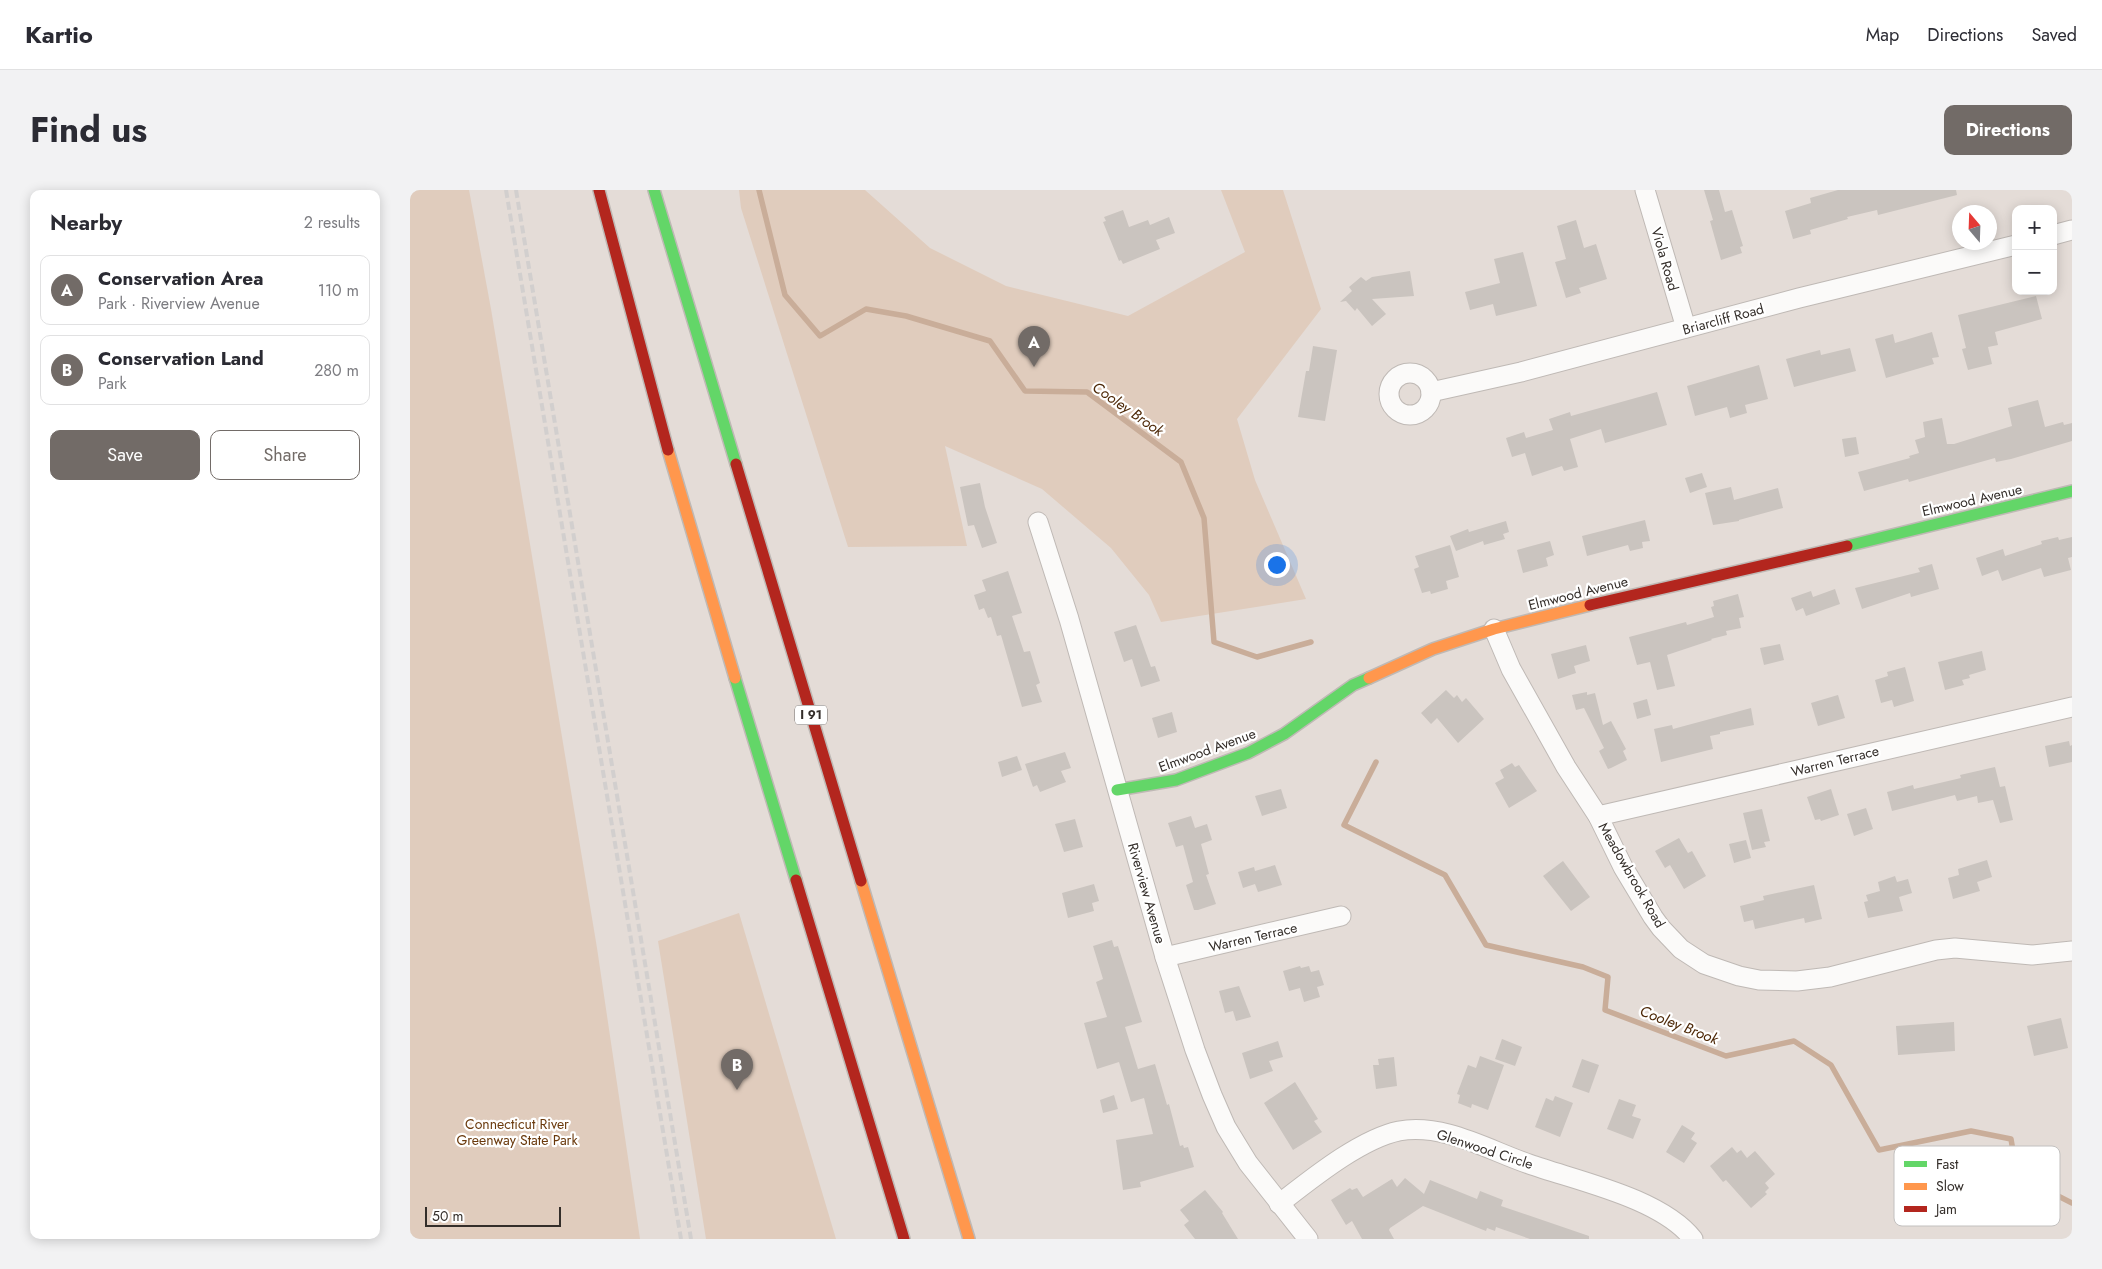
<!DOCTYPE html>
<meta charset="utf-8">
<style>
body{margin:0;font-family:Jost,sans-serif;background:#f2f2f3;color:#2b2b33}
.controls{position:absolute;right:15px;top:15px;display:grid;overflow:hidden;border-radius:10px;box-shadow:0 2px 12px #0003}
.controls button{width:45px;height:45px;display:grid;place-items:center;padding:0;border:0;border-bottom:1px solid #e1e1e2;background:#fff;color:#2b2b33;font:25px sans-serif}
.compass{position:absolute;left:1542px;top:15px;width:45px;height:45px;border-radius:50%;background:#fff;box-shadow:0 2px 12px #0003;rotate:341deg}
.scale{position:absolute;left:15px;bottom:12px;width:136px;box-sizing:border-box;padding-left:5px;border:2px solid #342e2a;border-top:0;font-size:14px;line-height:18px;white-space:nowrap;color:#342e2a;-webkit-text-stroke:4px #fff;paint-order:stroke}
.you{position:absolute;left:866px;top:374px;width:18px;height:18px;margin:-12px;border:4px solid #fff;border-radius:50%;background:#1a73e8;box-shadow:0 0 0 8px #1a73e833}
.badge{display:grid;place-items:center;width:32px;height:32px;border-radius:50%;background:#726b67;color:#fff;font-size:16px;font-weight:700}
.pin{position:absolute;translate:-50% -41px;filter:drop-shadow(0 1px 2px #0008)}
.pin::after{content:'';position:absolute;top:26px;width:18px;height:15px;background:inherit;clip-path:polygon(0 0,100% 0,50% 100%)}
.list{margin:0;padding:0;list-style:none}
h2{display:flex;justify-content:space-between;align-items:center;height:65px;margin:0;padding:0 20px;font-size:21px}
h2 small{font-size:16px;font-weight:400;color:#7c7c81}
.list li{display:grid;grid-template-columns:32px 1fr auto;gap:15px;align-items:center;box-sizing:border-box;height:70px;margin:0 10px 10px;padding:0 10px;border:1px solid #e1e1e2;border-radius:10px}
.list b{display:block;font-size:19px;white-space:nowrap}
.list p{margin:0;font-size:16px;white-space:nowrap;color:#7c7c81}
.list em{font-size:16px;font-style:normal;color:#7c7c81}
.actions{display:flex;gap:10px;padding:15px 20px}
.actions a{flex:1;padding:11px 0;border:1px solid #726b67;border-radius:10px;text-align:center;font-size:18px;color:#726b67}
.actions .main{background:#726b67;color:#fff}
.map{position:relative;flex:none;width:1662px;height:1049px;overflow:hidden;border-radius:10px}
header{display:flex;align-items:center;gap:30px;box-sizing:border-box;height:70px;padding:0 25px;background:#fff;border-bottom:1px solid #e1e1e2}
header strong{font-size:24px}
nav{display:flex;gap:28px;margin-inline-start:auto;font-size:18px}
.intro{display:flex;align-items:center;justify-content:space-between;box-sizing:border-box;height:120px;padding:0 30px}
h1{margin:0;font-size:35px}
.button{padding:12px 22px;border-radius:10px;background:#726b67;color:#fff;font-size:18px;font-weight:700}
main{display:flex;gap:30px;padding:0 30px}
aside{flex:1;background:#fff;border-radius:10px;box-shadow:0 2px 12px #0003}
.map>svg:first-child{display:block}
</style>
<header>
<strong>Kartio</strong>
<nav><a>Map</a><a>Directions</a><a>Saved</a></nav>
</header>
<div class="intro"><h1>Find us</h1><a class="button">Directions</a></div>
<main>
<aside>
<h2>Nearby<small>2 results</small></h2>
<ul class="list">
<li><span class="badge">A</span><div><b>Conservation Area</b><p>Park · Riverview Avenue</p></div><em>110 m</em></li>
<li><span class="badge">B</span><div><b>Conservation Land</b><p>Park</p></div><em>280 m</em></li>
</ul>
<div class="actions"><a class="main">Save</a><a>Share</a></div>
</aside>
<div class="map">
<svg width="1662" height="1049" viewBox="0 0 1662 1049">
<rect width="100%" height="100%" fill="#e4dcd7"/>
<!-- green -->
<g fill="#e0ccbd">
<path d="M 0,0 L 59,0 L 81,119 L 187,758 L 230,1049 L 0,1049 Z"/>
<path d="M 329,0 L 455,0 L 520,58 L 596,96 L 718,126 L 835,62 L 811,0 L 873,0 L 911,119 L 827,229 L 845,290 L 896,409 L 751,432 L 739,405 L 701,358 L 632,299 L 535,256 L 557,356 L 438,357 L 331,18 Z"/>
<path d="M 329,723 L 426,1049 L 296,1049 L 248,751 Z"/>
</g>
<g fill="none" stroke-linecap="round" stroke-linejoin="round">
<!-- stream -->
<g stroke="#c9ad99" stroke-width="5.5">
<path d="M 349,0 L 375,105 L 410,146 L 456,119 L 496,126 L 580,151 L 615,201 L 677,202 L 771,272 L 794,328 L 804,452 L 847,467 L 901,452"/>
<path d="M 966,572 L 934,635 L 1035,685 L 1076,755 L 1173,777 L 1198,787 L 1195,820 L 1316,866 L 1384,851 L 1421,875 L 1469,960 L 1561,941 L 1601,949 L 1607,985 L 1662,1013"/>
</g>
</g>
<!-- building -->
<g fill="#cac4bf">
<path d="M 1294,0 L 1309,0 L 1315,22 L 1322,20 L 1333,56 L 1330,57 L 1332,63 L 1311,70 L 1300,31 L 1303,30 Z"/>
<path d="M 1428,0 L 1546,0 L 1547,5 L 1468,25 L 1467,20 L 1437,27 L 1438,29 L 1400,40 L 1401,44 L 1383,49 L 1375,21 L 1401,13 L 1400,8 Z"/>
<path d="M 713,20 L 719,37 L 738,30 L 740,35 L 759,27 L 765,43 L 746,50 L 750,59 L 713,74 L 711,70 L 709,71 L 693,32 L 696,31 L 694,27 Z"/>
<path d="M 1166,30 L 1174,58 L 1186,54 L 1197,89 L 1169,98 L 1171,103 L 1156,108 L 1145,72 L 1156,69 L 1147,36 Z"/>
<path d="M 1113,62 L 1127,116 L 1086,126 L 1083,114 L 1060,120 L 1055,102 L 1090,93 L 1084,69 Z"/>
<path d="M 1000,81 L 1004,106 L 962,109 L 976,124 L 962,136 L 947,118 L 945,121 L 936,111 L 930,112 L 942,101 L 939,97 L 951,87 L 956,91 L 962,87 Z"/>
<path d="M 1626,106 L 1632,129 L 1585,142 L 1588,155 L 1578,157 L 1582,174 L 1558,180 L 1552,159 L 1556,158 L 1548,125 Z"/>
<path d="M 1522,142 L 1529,167 L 1522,168 L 1524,174 L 1476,188 L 1465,149 L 1483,144 L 1485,153 Z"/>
<path d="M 903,156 L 927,160 L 915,231 L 888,227 L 896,181 L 899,181 Z"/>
<path d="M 1440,158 L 1446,181 L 1384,197 L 1376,169 L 1410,160 L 1411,165 Z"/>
<path d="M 1349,175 L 1358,209 L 1335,215 L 1337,223 L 1320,228 L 1317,217 L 1285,226 L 1277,196 Z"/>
<path d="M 1247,202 L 1257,235 L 1195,253 L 1191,239 L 1160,249 L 1168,277 L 1154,281 L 1152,276 L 1122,286 L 1115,263 L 1102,267 L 1096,248 L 1114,242 L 1116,248 L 1143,240 L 1139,229 L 1160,222 L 1161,226 Z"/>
<path d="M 1628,210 L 1635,237 L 1653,232 L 1654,235 L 1662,233 L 1662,251 L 1601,269 L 1586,272 L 1585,268 L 1499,292 L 1498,289 L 1454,301 L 1448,282 L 1500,268 L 1499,266 L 1509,263 L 1505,250 L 1515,247 L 1513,232 L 1532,228 L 1537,254 L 1544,254 L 1602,236 L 1598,218 Z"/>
<path d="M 1446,247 L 1449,264 L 1435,267 L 1432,249 Z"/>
<path d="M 1292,283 L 1297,297 L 1280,303 L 1275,288 Z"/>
<path d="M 570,293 L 575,317 L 587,353 L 572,358 L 564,335 L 558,336 L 550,297 Z"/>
<path d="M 1321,297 L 1324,310 L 1368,298 L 1373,318 L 1329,330 L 1329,331 L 1303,335 L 1295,303 Z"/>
<path d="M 1235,330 L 1240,351 L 1232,352 L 1233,358 L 1220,361 L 1218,355 L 1177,366 L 1172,346 Z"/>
<path d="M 1096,331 L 1099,342 L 1093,344 L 1095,349 L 1074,355 L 1073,351 L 1046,361 L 1040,346 L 1058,339 L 1059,342 Z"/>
<path d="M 1648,347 L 1649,350 L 1662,347 L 1662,367 L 1658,368 L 1661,380 L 1634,387 L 1631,378 L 1592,391 L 1588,380 L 1572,386 L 1566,368 L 1593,359 L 1595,366 L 1632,354 L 1631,351 Z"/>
<path d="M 1140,351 L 1144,365 L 1136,368 L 1138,376 L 1113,383 L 1107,360 Z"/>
<path d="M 1040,355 L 1049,387 L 1036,391 L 1038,399 L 1021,404 L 1020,401 L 1012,403 L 1004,379 L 1009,377 L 1005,366 Z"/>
<path d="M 1522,374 L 1529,399 L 1501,407 L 1500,403 L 1452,419 L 1445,398 L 1510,382 L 1508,378 Z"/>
<path d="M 598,381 L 612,423 L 602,426 L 614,462 L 620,461 L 630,493 L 626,495 L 632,512 L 612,517 L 591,445 L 587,446 L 581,427 L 578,428 L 574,418 L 569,420 L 564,405 L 576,401 L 572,390 Z"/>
<path d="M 1425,399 L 1430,414 L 1396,426 L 1393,418 L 1386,421 L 1381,408 L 1401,401 L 1403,407 Z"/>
<path d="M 1328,404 L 1334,427 L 1329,428 L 1331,438 L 1316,441 L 1317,445 L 1301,449 L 1302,450 L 1257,465 L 1265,496 L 1247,500 L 1240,472 L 1227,475 L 1219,447 L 1276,432 L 1277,435 L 1304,427 L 1301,417 L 1304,416 L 1303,411 Z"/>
<path d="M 726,435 L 741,477 L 745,476 L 750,491 L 731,497 L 722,469 L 714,472 L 704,442 Z"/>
<path d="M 1370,454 L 1374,470 L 1354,475 L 1350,458 Z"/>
<path d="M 1176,455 L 1180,471 L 1164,476 L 1166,483 L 1148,489 L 1141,464 Z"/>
<path d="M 1572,461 L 1576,480 L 1559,485 L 1560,488 L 1552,490 L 1554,495 L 1535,500 L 1528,472 Z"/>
<path d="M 1495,477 L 1504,511 L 1484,517 L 1482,510 L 1471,513 L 1465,490 L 1478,486 L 1477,482 Z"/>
<path d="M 1036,500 L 1044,508 L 1047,505 L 1052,512 L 1056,508 L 1074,529 L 1048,553 L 1027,528 L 1021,534 L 1011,523 Z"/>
<path d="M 1177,502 L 1177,505 L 1185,503 L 1193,535 L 1201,531 L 1216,559 L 1213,561 L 1217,570 L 1201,578 L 1198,579 L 1189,561 L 1194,558 L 1174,518 L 1166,520 L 1162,505 Z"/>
<path d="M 1428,505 L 1435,528 L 1408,536 L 1401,513 Z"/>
<path d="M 1237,509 L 1241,525 L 1227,529 L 1223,513 Z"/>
<path d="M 1341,518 L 1344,535 L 1310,542 L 1310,544 L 1300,546 L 1303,559 L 1251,572 L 1244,539 L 1262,535 L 1263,539 Z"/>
<path d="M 762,522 L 767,542 L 748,548 L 742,528 Z"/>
<path d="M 1659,551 L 1660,556 L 1662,555 L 1662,572 L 1639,577 L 1635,556 Z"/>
<path d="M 655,562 L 661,578 L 651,581 L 656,592 L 630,602 L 627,595 L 623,597 L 615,574 Z"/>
<path d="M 607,566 L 612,580 L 592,587 L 588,572 Z"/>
<path d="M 1102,573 L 1105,577 L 1109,575 L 1127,601 L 1099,618 L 1085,593 L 1094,588 L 1090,580 Z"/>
<path d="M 1585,577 L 1590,597 L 1595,596 L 1603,630 L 1590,633 L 1583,610 L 1568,613 L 1567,606 L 1547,611 L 1545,605 L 1482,621 L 1477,602 L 1503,595 L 1504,599 L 1551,588 L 1550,585 Z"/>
<path d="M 871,599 L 877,618 L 852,626 L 845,606 Z"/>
<path d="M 1421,599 L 1429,625 L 1411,631 L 1410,629 L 1405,630 L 1397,607 Z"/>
<path d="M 1456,618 L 1463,639 L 1444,646 L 1437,624 Z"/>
<path d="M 1352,619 L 1360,651 L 1354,652 L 1356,657 L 1342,660 L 1333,623 Z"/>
<path d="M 781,626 L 785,638 L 797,634 L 802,650 L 791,654 L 799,684 L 796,685 L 806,714 L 788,720 L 784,720 L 776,695 L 783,692 L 773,655 L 766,657 L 758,633 Z"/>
<path d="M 665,629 L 673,657 L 654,662 L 645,634 Z"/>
<path d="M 1269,648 L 1278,663 L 1282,661 L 1296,686 L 1274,699 L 1260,675 L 1255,678 L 1245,661 Z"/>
<path d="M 1336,650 L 1341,668 L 1324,673 L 1319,654 Z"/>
<path d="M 1577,670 L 1582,687 L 1567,692 L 1570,701 L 1543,709 L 1538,688 L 1549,685 L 1548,679 Z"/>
<path d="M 1153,671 L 1180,707 L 1161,721 L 1133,686 Z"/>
<path d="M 865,675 L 872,695 L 848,702 L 845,694 L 833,698 L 828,682 L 844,677 L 845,681 Z"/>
<path d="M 1485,686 L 1487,692 L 1498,689 L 1502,703 L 1489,707 L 1493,721 L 1458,728 L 1454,712 L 1458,711 L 1456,705 L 1470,701 L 1468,692 Z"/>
<path d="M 684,694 L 689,711 L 682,713 L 684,721 L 658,728 L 652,703 Z"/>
<path d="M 1404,695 L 1412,729 L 1395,733 L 1394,728 L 1345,739 L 1343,730 L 1334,732 L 1330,716 L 1354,710 L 1353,706 Z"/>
<path d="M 702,750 L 704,757 L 708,756 L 732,832 L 715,837 L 728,879 L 745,874 L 757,915 L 759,914 L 770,956 L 773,955 L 774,958 L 778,957 L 784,977 L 730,992 L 731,997 L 713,1000 L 706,950 L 743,944 L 734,908 L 721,912 L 709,872 L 687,879 L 674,833 L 697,827 L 686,792 L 693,789 L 683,756 Z"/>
<path d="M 890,776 L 891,778 L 899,776 L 901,782 L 909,780 L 914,795 L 907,797 L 910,807 L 894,812 L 890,798 L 879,801 L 873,781 Z"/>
<path d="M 829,796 L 841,827 L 826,831 L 823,821 L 815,823 L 809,801 Z"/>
<path d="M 1651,828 L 1658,858 L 1624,866 L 1617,836 Z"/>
<path d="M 1544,832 L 1545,861 L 1488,865 L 1486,836 Z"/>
<path d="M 1092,849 L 1112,857 L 1105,876 L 1085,869 Z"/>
<path d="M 868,851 L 873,867 L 859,871 L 863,881 L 840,889 L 832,863 Z"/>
<path d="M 1070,866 L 1094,875 L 1078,920 L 1062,914 L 1061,918 L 1048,913 L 1050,905 L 1047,904 L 1058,875 L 1066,878 Z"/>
<path d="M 984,867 L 987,896 L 966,899 L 963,875 L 969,875 L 968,869 Z"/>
<path d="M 1172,869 L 1189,875 L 1179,903 L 1162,897 Z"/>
<path d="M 885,892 L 908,929 L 904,931 L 912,942 L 883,960 L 854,913 Z"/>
<path d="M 704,905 L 708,919 L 693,923 L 690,910 Z"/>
<path d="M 1145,906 L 1163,913 L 1150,947 L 1125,937 L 1136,908 L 1143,911 Z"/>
<path d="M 1209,909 L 1226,915 L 1222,926 L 1231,929 L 1223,949 L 1197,939 Z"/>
<path d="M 1272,935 L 1285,943 L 1281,949 L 1287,953 L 1274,973 L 1256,962 Z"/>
<path d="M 1322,957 L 1327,963 L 1331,960 L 1337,968 L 1345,961 L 1365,984 L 1355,993 L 1359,998 L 1355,1002 L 1357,1004 L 1341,1018 L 1316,990 L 1313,992 L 1300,976 Z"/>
<path d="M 995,988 L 1014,1004 L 1020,990 L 1067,1009 L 1070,1001 L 1093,1010 L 1091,1016 L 1179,1046 L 1179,1049 L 1120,1049 L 1086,1037 L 1085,1041 L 1077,1038 L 1076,1041 L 1013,1016 L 980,1038 L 979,1040 L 984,1049 L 952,1049 L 942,1031 L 936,1035 L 921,1010 L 940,998 L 942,1000 L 947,998 L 953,1007 L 982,989 L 987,997 Z"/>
<path d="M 795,1000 L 813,1022 L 812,1023 L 828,1049 L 785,1049 L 774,1035 L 779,1031 L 770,1020 Z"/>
</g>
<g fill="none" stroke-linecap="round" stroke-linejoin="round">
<defs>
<g id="street">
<path d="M 1235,0 L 1276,138"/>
<path d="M 1643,45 L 1662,40"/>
<circle cx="1000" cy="204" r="21"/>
<path d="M 1021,202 L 1111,182 L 1389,108 L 1606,55"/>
<path d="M 628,332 L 659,429 L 755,767 L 785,860 L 802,905 L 816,937 L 838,973 L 898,1049"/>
<path d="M 1084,439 L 1101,479 L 1156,577 L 1188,626 L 1213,677 L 1243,727 L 1251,738 L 1271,759 L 1294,774 L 1329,786 L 1349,790 L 1387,791 L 1420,787 L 1526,760 L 1545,758 L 1622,765 L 1662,761"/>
<path d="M 1188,626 L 1662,517"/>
<path d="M 755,767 L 931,726"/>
<path d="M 869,1014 C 900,990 950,949 989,941 C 1034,933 1078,960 1119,974 C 1167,991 1251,1008 1283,1049"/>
</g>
<g id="fast">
<path d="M 244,0 L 326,274"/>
<path d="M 1437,356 L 1662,301"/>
<path d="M 325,488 L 386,690"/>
<path d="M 707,600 L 766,590 L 838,563 L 874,544 L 943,495 L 959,488"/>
</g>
<g id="slow">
<path d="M 258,260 L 325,488"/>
<path d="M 959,488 L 1023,459 L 1084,439 L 1180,415"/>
<path d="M 451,691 L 559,1049"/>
</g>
<g id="jam">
<path d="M 189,0 L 258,260"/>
<path d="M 326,274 L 451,691"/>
<path d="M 1180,415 L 1437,356"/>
<path d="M 386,690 L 494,1049"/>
</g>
</defs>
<!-- street casing -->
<use href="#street" stroke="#bfb9b5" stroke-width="21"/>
<!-- fast casing -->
<use href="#fast" stroke="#bfb9b5" stroke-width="14"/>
<!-- slow casing -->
<use href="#slow" stroke="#bfb9b5" stroke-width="14"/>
<!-- jam casing -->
<use href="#jam" stroke="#bfb9b5" stroke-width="14"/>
<!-- street -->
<use href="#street" stroke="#fbfaf9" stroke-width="19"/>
<!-- fast -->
<use href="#fast" stroke="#63d668" stroke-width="11"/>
<!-- slow -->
<use href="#slow" stroke="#ff974d" stroke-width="11"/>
<!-- jam -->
<use href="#jam" stroke="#b3261e" stroke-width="11"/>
<!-- rail -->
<g stroke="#d2cfce" stroke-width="4" stroke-dasharray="8 4" stroke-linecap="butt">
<path d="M 96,0 L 271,1049"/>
<path d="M 106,0 L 281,1049"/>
</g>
</g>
<g text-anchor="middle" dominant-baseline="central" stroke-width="4.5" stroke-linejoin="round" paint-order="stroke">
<!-- shield labels -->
<rect fill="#fff" stroke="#716d6a" stroke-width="1" x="385" y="515.5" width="32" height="19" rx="4"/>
<g font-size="12" font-weight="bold" fill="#342e2a">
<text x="401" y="525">I 91</text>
</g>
<!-- street labels -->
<g font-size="14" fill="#342e2a" stroke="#fff">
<text transform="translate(1255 69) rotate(74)">Viola Road</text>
<text transform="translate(1313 129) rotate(-15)">Briarcliff Road</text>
<text transform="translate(1562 310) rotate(-13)">Elmwood Avenue</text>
<text transform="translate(1168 403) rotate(-14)">Elmwood Avenue</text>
<text transform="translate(797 560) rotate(-20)">Elmwood Avenue</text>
<text transform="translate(1425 571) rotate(-14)">Warren Terrace</text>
<text transform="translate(1222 685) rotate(60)">Meadowbrook Road</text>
<text transform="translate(737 703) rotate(74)">Riverview Avenue</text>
<text transform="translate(843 747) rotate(-13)">Warren Terrace</text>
<text transform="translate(1075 959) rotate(18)">Glenwood Circle</text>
</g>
<!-- park labels -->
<g font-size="14" fill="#6a390c" stroke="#fff">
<text x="107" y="934">Connecticut River<tspan x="107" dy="16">Greenway State Park</tspan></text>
</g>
<!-- water labels -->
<g font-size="15" font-style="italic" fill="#4d2807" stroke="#fff">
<text transform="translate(718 219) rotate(35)">Cooley Brook</text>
<text transform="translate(1269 835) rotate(21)">Cooley Brook</text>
</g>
</g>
<!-- legend -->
<rect x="1484" y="956" width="166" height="80" rx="8" fill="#fff" stroke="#c2c0bf" stroke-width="1"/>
<rect x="1494" y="971" width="23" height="6" fill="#63d668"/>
<rect x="1494" y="993" width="23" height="7" fill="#ff974d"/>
<rect x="1494" y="1016" width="23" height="6" fill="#b3261e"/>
<g font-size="14" fill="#342e2a">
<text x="1526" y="979">Fast</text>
<text x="1526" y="1001">Slow</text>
<text x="1526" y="1024">Jam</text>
</g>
</svg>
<div class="controls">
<button>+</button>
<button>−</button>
</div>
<svg class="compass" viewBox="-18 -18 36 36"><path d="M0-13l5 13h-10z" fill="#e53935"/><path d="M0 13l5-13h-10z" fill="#7c7c81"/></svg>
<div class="scale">50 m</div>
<div class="you"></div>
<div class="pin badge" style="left:624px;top:177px">A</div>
<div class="pin badge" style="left:327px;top:900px">B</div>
</div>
</main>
